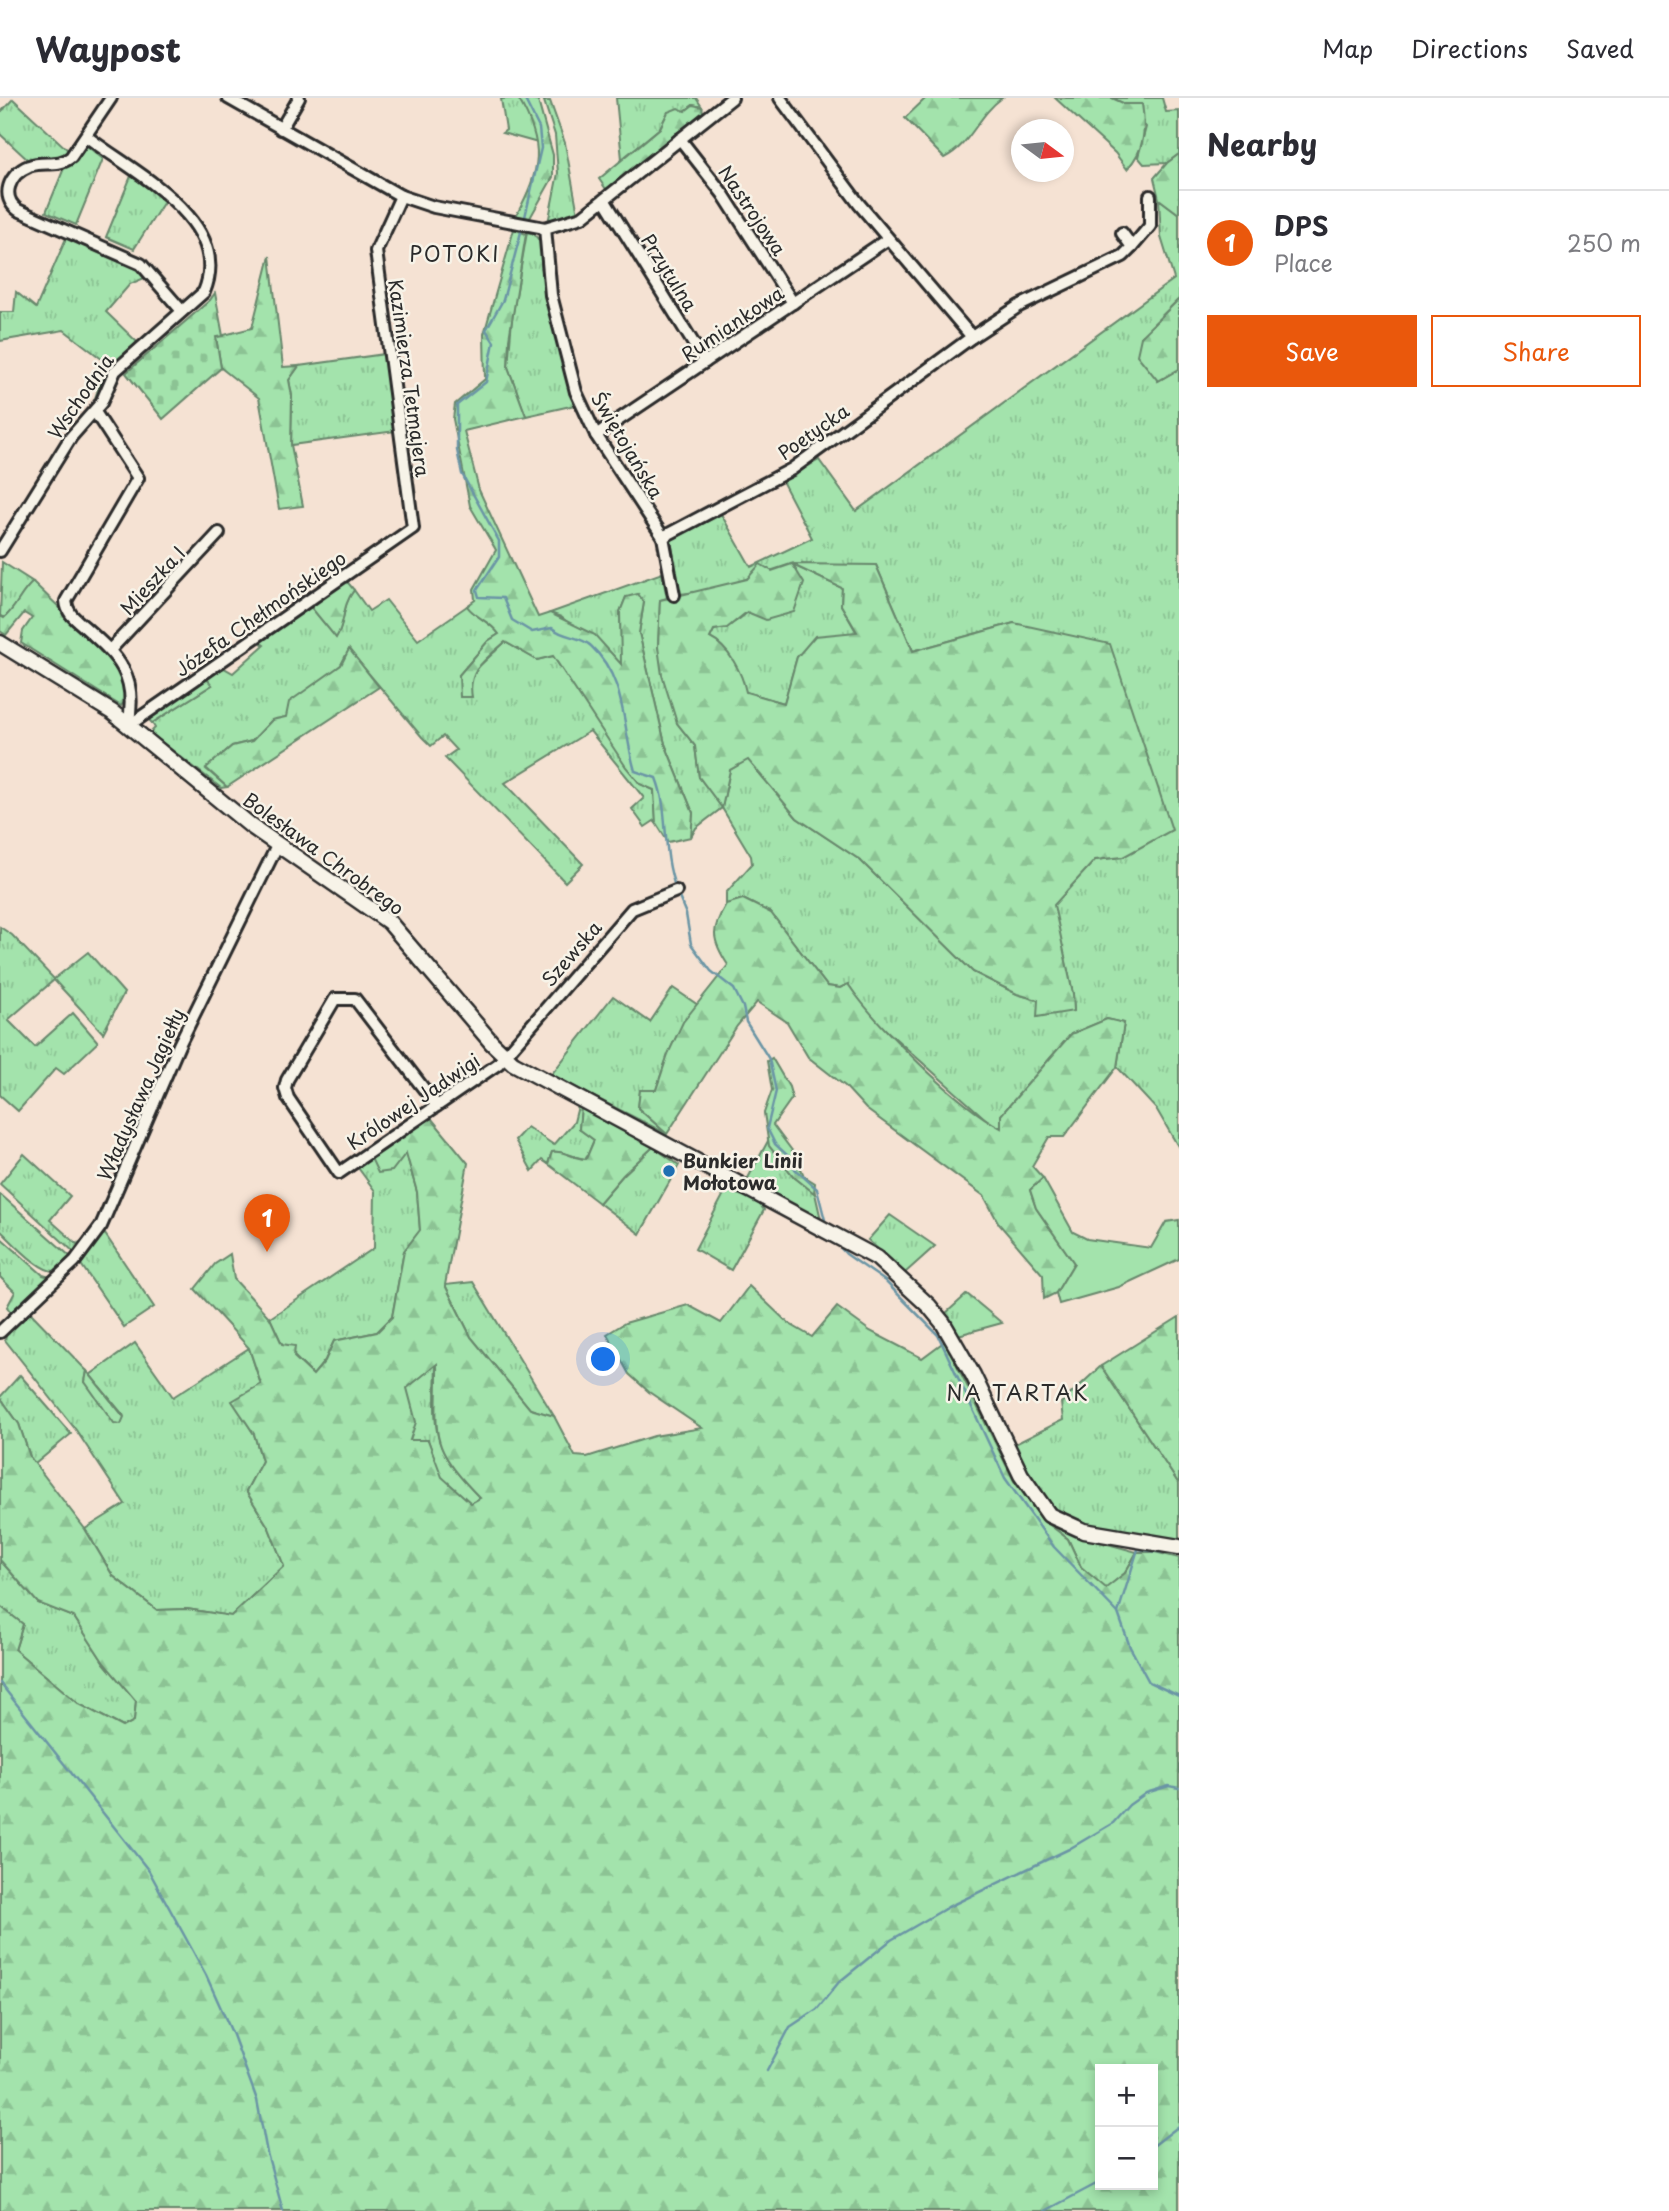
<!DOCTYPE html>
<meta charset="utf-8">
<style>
body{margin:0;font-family:"Playpen Sans",sans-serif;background:#f2f2f3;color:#2b2b33}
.controls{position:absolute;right:21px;bottom:21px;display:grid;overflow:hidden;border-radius:0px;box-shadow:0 4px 10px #0003}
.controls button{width:63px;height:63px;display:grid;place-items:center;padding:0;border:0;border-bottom:2px solid #e1e1e2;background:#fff;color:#2b2b33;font:35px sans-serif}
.compass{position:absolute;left:1011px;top:21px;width:63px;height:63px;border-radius:50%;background:#fff;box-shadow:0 4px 10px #0003;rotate:105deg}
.you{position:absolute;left:604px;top:1262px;width:24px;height:24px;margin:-18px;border:5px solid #fff;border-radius:50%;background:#1a73e8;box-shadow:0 0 0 10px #1a73e833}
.badge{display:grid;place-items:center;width:46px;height:46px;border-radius:50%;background:#ea580c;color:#fff;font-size:23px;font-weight:700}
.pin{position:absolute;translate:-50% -58px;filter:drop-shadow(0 2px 4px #0008)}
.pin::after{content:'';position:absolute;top:37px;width:24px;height:21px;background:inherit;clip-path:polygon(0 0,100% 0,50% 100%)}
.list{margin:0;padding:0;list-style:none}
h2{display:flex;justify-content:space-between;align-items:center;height:91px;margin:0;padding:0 28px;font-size:30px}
h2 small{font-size:23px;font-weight:400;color:#7c7c81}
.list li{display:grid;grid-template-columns:46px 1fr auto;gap:21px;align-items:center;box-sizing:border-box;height:105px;padding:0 28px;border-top:2px solid #e1e1e2}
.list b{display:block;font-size:26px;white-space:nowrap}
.list p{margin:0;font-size:23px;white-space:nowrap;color:#7c7c81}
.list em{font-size:23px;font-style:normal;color:#7c7c81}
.actions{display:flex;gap:14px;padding:21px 28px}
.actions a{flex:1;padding:16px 0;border:2px solid #ea580c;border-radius:0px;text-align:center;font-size:24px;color:#ea580c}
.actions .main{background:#ea580c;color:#fff}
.map{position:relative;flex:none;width:1179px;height:2113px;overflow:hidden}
header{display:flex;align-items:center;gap:42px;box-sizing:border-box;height:98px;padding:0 35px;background:#fff;border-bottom:2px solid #e1e1e2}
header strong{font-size:33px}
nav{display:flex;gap:38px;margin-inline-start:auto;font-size:24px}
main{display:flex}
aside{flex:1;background:#fff}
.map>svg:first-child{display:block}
</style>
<header>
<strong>Waypost</strong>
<nav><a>Map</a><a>Directions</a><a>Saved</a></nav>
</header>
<main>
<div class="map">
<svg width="1179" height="2113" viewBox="0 0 1179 2113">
<defs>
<pattern id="grass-tufts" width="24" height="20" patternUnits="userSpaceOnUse" patternTransform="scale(1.75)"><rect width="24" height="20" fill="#a3e3ac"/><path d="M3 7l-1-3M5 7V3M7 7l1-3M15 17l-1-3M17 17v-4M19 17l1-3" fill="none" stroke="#8cc394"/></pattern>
<pattern id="forest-firs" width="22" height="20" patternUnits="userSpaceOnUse" patternTransform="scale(1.75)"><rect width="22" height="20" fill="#a3e3ac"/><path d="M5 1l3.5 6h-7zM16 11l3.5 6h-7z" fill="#8cc394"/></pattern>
<pattern id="cemetery-stones" width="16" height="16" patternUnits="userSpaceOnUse" patternTransform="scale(1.75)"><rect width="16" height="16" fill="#a3e3ac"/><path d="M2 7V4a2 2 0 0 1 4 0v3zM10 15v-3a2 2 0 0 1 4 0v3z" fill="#8cc394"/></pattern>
</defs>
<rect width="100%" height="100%" fill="#f5e2d3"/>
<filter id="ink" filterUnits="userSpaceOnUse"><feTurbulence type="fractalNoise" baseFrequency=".0143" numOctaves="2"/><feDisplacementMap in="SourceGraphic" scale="14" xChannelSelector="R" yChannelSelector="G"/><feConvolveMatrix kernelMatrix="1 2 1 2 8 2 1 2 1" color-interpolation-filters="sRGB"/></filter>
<g filter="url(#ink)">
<!-- grass -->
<g fill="url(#grass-tufts)" stroke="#67876c" stroke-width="2">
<path d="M 518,0 L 534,27 L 538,45 L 502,35 L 506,32 L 501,1 Z"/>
<path d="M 616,0 L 696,0 L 702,9 L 693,7 L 685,13 L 668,14 L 660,30 L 622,61 Z"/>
<path d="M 1112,0 L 1162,0 L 1166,14 L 1179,13 L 1179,56 L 1167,65 L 1144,66 L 1138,59 L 1146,29 L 1125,6 Z"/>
<path d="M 13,1 L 69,53 L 64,59 L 29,63 L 0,36 L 0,15 Z"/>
<path d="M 544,3 L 550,3 L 565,45 L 578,116 L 548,125 L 558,75 L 555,37 Z"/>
<path d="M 87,48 L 103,61 L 76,127 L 46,114 L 64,70 Z"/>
<path d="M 131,78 L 165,102 L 134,151 L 106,139 Z"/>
<path d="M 1159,101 L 1179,116 L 1179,201 L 1141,238 L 1158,283 L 1179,271 L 1179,1050 L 1157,1012 L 1117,969 L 1124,925 L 1107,921 L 1071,936 L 1001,1017 L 1002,1031 L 989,1024 L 868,916 L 848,886 L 840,890 L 827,888 L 771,815 L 743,801 L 726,806 L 726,795 L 752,766 L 751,758 L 722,710 L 696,730 L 691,739 L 693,715 L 665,646 L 639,535 L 644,504 L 626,499 L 620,514 L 622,567 L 561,519 L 550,515 L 662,475 L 667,500 L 660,502 L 658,549 L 677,625 L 695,648 L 699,679 L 722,709 L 730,672 L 748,661 L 797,720 L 860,762 L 973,874 L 1017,896 L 1074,913 L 1073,896 L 1053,807 L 1095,762 L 1123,759 L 1014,525 L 913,553 L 876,467 L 793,467 L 842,490 L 841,507 L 857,535 L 797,559 L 784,605 L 746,594 L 710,540 L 714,532 C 745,528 771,488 791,466 L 713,492 L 680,496 L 671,442 L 721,416 L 751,469 L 812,440 L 782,383 L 819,362 L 856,413 L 1174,181 L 1161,139 Z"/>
<path d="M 527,134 L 534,136 L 541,145 L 541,167 L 551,220 L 575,307 L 526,318 L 508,269 L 512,221 Z"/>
<path d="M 67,138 L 135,167 L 147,179 L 130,186 L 106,214 L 137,244 L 110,270 L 93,306 L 107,265 L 64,232 L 0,243 L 0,214 L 14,214 L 16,194 L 36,210 Z"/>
<path d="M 385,256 L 396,333 L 291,347 L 292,298 L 289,282 L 299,268 Z"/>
<path d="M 2,464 L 33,484 C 20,496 18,508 4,520 L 0,518 Z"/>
<path d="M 354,492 L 369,513 L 386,502 L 418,542 L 467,508 C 477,521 489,523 499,536 L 488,543 L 459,577 L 470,587 L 473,574 L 505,544 L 537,562 L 553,558 L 640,686 L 654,692 L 656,725 L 654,723 L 645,729 L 632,711 L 644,700 L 590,633 L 505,685 L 583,766 L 565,784 L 445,660 L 456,652 L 443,638 L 431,648 L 422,639 L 349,552 L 341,567 L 286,619 L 272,622 L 252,643 L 232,648 L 206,671 L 227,689 L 221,690 L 150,635 L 155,630 L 152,625 L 212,587 L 206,580 L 224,570 L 233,575 L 264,547 L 260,544 L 310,508 L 336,539 C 346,524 341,509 354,492 Z"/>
<path d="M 0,829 L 12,837 L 54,881 L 88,854 L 124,895 L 103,935 L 54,882 L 8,922 L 35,949 L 73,915 L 98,944 L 64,976 L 56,970 L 18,1013 L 0,997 Z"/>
<path d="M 673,890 L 698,907 C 676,932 666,960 656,992 L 640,992 L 638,1010 L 667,1036 L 551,977 L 613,898 L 650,924 Z"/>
<path d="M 578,1008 L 581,1010 L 579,1031 L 594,1042 L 586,1061 C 573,1060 565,1052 552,1054 L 548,1066 L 542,1062 L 532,1073 L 515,1042 L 527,1029 L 554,1047 L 574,1024 Z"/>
<path d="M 768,1043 L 794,1079 L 814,1094 L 814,1091 L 822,1126 L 747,1082 Z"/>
<path d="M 653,1049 L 679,1067 L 640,1136 L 599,1105 L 623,1077 Z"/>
<path d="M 406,1055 L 417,1094 L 420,1133 L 404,1153 L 392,1219 L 377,1234 L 334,1243 L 325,1262 L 313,1277 L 282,1246 L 270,1220 L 374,1150 L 375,1093 L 356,1067 L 370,1058 Z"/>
<path d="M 24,1056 L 70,1098 L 50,1122 L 77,1146 L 80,1144 L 82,1147 L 76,1156 L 0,1086 Z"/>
<path d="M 726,1092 L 757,1103 L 764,1112 L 731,1172 L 695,1151 Z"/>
<path d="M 0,1096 L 72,1160 C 68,1163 64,1169 59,1172 C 44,1180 11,1142 0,1132 Z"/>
<path d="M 890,1117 L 935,1148 L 905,1175 L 868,1142 Z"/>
<path d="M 105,1136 L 154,1209 L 124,1229 L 80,1165 L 97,1139 Z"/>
<path d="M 0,1139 L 43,1177 L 53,1180 L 11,1214 L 7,1209 L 15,1194 L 0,1179 Z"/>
<path d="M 473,1184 L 554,1318 L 530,1311 L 471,1239 L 445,1187 Z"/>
<path d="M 967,1196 L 1002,1225 L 958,1237 L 945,1216 Z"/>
<path d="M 30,1214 L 87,1273 L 85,1284 L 124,1318 L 90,1277 L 135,1245 L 173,1299 L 249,1250 L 261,1287 L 233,1303 L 254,1336 L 262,1363 L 246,1393 L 269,1430 L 284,1468 L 231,1518 L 187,1511 L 157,1512 L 113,1478 L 85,1431 L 125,1406 L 76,1332 L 5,1242 C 8,1228 17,1220 30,1214 Z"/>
<path d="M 436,1266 C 434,1336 430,1349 480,1400 L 471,1406 L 441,1379 L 428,1342 L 409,1342 L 407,1290 Z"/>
<path d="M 1101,1268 L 1179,1386 L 1179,1443 C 1144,1436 1067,1432 1044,1405 C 1031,1389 1023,1366 1013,1347 L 1063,1322 L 1061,1305 Z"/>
<path d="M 20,1277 L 71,1336 L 35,1366 L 30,1359 L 19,1326 L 0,1299 Z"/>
<path d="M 1042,1421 L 1075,1437 L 1137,1454 L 1125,1475 L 1106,1491 L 1081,1469 L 1068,1441 Z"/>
<path d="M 0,1462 L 38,1505 L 74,1519 L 104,1565 L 136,1602 L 134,1624 L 123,1629 L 79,1606 L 15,1552 L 23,1526 L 0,1508 Z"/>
</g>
<!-- forest -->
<g fill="url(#forest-firs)" stroke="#67876c" stroke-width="2" fill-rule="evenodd">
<path d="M 518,0 L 538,3 L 553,57 L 553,79 L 530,120 L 516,118 C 541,71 546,47 518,0 Z"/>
<path d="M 926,0 L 1002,0 C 977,18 971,47 944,60 L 905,20 Z"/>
<path d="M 1055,0 L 1112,0 L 1125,6 L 1142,6 C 1146,31 1145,52 1127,71 L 1115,55 Z"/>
<path d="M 693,7 L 702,9 L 703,14 L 608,94 L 599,81 L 660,30 L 668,14 L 678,10 L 685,13 Z"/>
<path d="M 1179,56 L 1179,116 L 1159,101 L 1154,80 L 1167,65 Z"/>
<path d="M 514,131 L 526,136 L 509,241 L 508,269 L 526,318 L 464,333 L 479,392 L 538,519 L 550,515 L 595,537 L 621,566 L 620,514 L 626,499 L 638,496 L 644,504 L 639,535 L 665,646 L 693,715 L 691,739 L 668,744 L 656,725 L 654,692 L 640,686 L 626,669 L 553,558 L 537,562 L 505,544 C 486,561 467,572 472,599 L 460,599 L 459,577 L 488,543 L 499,536 C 489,522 477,521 467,508 L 475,502 L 474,491 L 496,452 L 470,408 L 453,321 L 455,306 L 485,281 L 484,236 Z"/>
<path d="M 270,158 L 283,269 L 299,268 L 289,282 L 292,298 L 291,347 L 303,408 L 279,411 L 259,300 L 221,270 L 216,239 L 252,230 Z"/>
<path d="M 1179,201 L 1179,271 L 1158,283 L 1137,257 L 1141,239 Z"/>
<path d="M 760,466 L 772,473 L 792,466 L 876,467 L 913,553 L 1014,525 L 1110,546 L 1172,732 L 1123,759 L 1095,762 L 1054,807 L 1073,896 L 1074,913 L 1037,919 L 1038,902 L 1017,896 L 973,874 L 860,762 L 797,720 L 748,662 L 730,672 L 722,710 L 699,679 L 695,648 L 677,625 L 662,577 L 658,549 L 660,502 L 747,481 ZM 793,467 L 842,490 L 841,507 L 857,534 L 815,538 L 797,559 L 784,605 L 746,594 C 742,575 729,549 710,540 L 714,532 L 727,530 L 747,514 L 766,522 L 794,514 L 804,485 Z"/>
<path d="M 345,481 L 354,492 C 341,509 346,524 336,540 L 310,508 Z"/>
<path d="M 33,484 L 117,565 L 127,600 L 121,608 L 21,545 L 23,533 L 32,520 L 24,515 L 6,537 L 0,533 L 0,518 L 4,520 C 17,509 20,495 33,484 Z"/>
<path d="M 349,551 L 379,589 L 227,689 L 206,670 L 232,648 L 252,643 L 272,622 L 286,619 L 289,604 L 341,567 Z"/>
<path d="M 206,580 L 212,587 L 152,625 L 146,619 Z"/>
<path d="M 743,801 L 771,815 L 827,888 L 840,890 L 848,886 C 875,926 958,1008 1001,1030 L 1001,1017 L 1071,936 L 1107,921 L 1124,925 L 1117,969 L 1064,1039 L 1049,1039 L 1032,1068 L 1043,1080 L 1030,1092 L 1036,1110 L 1074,1165 L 1056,1195 L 1044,1201 L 1043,1177 L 999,1126 L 984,1098 L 866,1011 L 845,988 L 808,959 L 787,924 L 757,904 L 737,928 L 667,1036 L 638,1010 L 640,992 L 656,992 L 668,956 L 683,924 L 728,867 C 711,841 711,832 726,806 Z"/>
<path d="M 772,960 L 789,989 L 792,1000 L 773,1027 L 796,1058 L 804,1078 L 815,1085 L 814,1095 L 794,1079 L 769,1048 L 764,1015 L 772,992 L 767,963 Z"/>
<path d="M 581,1010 L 653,1049 L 623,1077 L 599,1105 L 548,1066 L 552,1054 C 565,1052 573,1061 586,1061 L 594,1042 L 579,1031 Z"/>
<path d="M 431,1020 L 468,1065 L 445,1187 L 471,1239 L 530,1311 L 554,1318 L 575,1358 L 587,1359 L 654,1338 L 702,1330 L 649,1294 L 629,1276 L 607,1236 L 625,1225 L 688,1207 L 721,1225 L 749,1188 L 788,1225 L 812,1239 L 837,1209 L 870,1233 L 922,1260 L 945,1243 L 1014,1383 L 1042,1421 L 1068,1441 L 1081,1469 L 1106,1490 L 1125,1475 L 1137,1454 L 1155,1454 L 1179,1460 L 1179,2113 L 0,2113 L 0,1508 L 23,1526 L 15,1552 L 79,1606 L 123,1629 L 134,1623 L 136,1603 L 104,1565 L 74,1519 L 38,1505 L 0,1462 L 0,1299 L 19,1326 L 30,1359 L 85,1431 L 113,1478 L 157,1512 L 187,1511 L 231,1518 L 284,1468 L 269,1430 L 246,1393 L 262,1363 L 254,1336 L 232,1303 L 261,1286 L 249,1250 L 195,1191 L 215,1166 L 230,1156 L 234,1181 L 270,1220 L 282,1246 L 295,1248 L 294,1259 L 313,1277 L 325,1263 L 334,1243 L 377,1234 L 392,1219 L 404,1153 L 420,1132 L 417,1094 L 406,1055 L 392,1073 L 378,1075 L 370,1058 ZM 437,1266 C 438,1337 425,1345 480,1400 L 471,1405 L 442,1379 L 428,1342 L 410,1342 L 416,1324 L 407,1290 ZM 1100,1971 L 1153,1971 L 1153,2087 L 1100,2087 Z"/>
<path d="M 1179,1219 L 1179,1386 L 1101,1268 Z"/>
<path d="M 87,1273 L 124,1319 L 121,1326 L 114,1325 L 85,1284 Z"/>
</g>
<!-- cemetery -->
<path fill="url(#cemetery-stones)" stroke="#67876c" stroke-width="2" d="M 215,195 L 223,238 L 216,239 L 221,270 L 163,321 L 126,275 L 210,202 Z"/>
<!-- garden -->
<path fill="#a3e3ac" stroke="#67876c" stroke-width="2" d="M 1043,1080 L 1073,1134 L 1087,1141 L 1151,1150 L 1166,1124 L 1179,1122 L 1179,1161 L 1119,1189 L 1059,1206 L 1056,1195 L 1074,1165 L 1036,1110 L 1030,1092 Z"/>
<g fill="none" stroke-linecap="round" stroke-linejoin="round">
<!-- stream -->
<g stroke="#6b95a5" stroke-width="2.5">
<path d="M 524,0 L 539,30 L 541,50 L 525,119"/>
<path d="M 521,134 L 503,202 L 486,232 L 494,244 L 486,284 L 457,307 L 457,352 L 462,376 L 499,443 L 499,459 L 477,492 L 479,499 L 503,500 L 512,522 L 532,534 L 552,530 C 564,540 581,538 591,548 C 627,581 622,630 635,673 L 656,680 C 670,715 661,751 676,791"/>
<path d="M 678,797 L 686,816 L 691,846 L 711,873 L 734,891 L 743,909 L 746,924 L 769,961 L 776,993 L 767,1030 L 775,1046 L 788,1058 L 795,1071 L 817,1091 L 826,1126"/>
<path d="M 835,1144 L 846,1156 L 885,1183 L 938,1237 L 1005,1380 L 1054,1449 L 1118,1515 L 1130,1549 L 1149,1584 L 1179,1598"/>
<path d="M 1118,1515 L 1138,1451 L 1179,1457"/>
<path d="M 0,1585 L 149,1773 L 206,1877 L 233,1937 L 257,2002 L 267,2055 L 283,2113"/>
<path d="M 767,1973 L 790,1929 L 817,1911 L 839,1884 L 891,1842 L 948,1809 L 1069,1751 L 1113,1725 L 1129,1707 L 1146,1695 L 1169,1688 L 1179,1690"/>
<path d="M 1153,2048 L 1179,2028"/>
<path d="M 1045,2113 L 1100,2084"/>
</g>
<defs>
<g id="street">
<path d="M 111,0 L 71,59 C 58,70 43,62 29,68 C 9,76 0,99 18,112 L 141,166 L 182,213"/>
<path d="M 228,0 L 401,98 L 434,109 L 545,130 L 582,119 L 732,0"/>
<path d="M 780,0 L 859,106 L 972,239 L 1019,208 L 1123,158 L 1132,149 L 1122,135"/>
<path d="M 281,31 L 299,0"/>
<path d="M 680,41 L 723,96 L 793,205"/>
<path d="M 605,103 L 705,264"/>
<path d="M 545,130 L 551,197 L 576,294 L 596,337 L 663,439 L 674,497"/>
<path d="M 1132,149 L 1150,128 L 1150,98"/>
<path d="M 95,314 L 138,380 L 66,503 C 67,514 73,519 80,525 C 117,558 139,575 128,628"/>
<path d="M 596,337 L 888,141"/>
<path d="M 663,439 L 792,371 L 972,239"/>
<path d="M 0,453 L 71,339 L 101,305 L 115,273 L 204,194 C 234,122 132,74 86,38"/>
<path d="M 110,552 L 219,435"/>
<path d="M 128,628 L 413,430 L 376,153 L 401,98"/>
<path d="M 437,1008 L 355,901 L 335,901 L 287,982 L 285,990 L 288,1000 L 339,1075 L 498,966 L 632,811 L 676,793"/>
<path d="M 0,1234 L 75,1163 L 101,1128 L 179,947 L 277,748"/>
</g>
<path id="secondary" d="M 0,545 L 112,614 L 251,728 L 389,824 L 492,945 L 513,965 L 877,1160 L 929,1208 L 943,1225 L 973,1277 L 1021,1377 L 1049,1417 L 1084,1433 L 1179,1449"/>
</defs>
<!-- street casing -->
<use href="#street" stroke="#2b2b2b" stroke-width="16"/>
<!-- secondary casing -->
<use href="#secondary" stroke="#2b2b2b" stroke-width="19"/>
<!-- street -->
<use href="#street" stroke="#f7f3e8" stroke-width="10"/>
<!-- secondary -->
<use href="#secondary" stroke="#f7f3e8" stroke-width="14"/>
</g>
</g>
<!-- markers -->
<circle fill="#1f6fb2" stroke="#f7f3e8" stroke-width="2.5" cx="669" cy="1073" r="7"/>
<g text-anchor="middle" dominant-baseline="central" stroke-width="5" stroke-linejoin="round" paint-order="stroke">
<!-- street labels -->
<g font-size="19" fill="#2b2b2b" stroke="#f7f3e8">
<text transform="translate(753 112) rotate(56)">Nastrojowa</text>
<text transform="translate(670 174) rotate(58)">Przytulna</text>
<text transform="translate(732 225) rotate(-34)">Rumiankowa</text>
<text transform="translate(410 280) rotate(82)">Kazimierza Tetmajera</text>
<text transform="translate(80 298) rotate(-55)">Wschodnia</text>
<text transform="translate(813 333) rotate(-35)">Poetycka</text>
<text transform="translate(628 347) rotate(59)">Świętojańska</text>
<text transform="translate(152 482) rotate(-47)">Mieszka I</text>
<text transform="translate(260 515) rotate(-35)">Józefa Chełmońskiego</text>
<text transform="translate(324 755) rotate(36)">Bolesława Chrobrego</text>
<text transform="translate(571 855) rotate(-49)">Szewska</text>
<text transform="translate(140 996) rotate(-66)">Władysława Jagiełły</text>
<text transform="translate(413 1003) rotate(-34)">Królowej Jadwigi</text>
</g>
<!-- poi labels -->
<g font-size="19" font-weight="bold" fill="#2b2b2b" stroke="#f7f3e8" text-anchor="start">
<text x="683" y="1062">Bunkier Linii<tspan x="683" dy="22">Mołotowa</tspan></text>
</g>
<!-- neighbourhood labels -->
<g font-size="21" letter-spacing="2" fill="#2b2b2b" stroke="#f7f3e8">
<text x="455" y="155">POTOKI</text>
<text x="1018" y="1294">NA TARTAK</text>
</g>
</g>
</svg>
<div class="controls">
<button>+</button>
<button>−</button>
</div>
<svg class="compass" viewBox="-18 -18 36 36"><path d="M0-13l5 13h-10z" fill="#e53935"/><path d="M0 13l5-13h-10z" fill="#7c7c81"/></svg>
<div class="you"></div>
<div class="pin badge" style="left:267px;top:1154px">1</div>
</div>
<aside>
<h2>Nearby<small></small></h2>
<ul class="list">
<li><span class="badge">1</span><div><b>DPS</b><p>Place</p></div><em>250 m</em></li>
</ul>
<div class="actions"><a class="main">Save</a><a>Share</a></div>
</aside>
</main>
